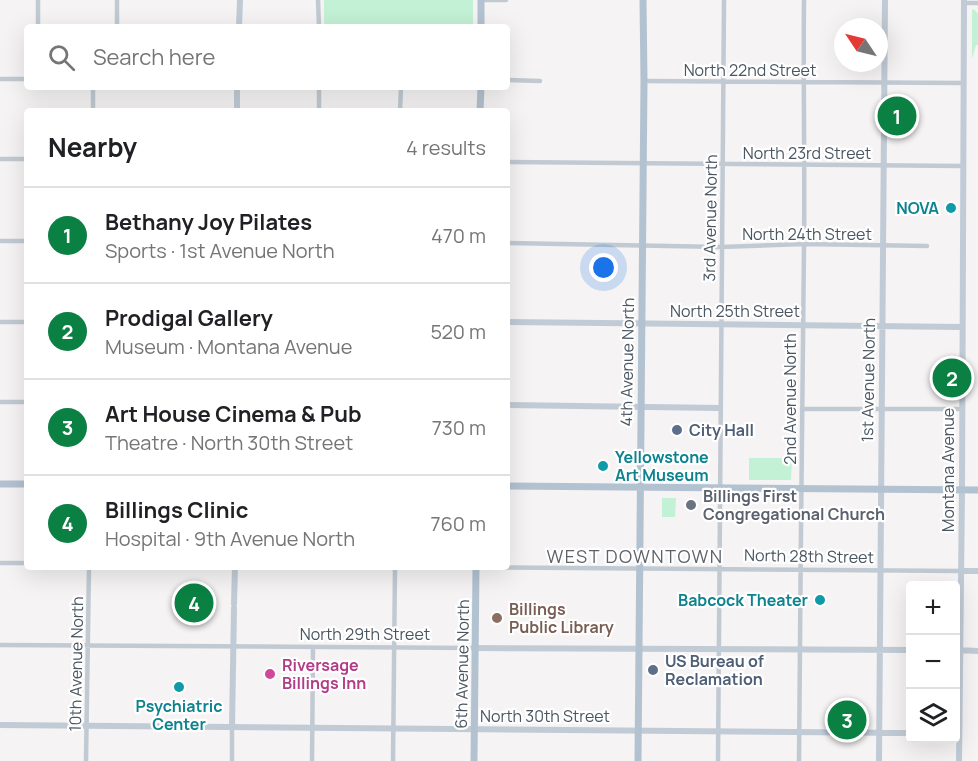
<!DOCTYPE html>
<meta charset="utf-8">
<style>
:root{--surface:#fff;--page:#f2f2f2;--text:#202124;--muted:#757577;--line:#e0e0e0;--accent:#0b8043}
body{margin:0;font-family:Manrope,sans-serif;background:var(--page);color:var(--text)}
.controls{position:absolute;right:18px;bottom:18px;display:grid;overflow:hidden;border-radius:6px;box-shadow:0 6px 24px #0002}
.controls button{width:54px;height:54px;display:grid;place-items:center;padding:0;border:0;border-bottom:2px solid var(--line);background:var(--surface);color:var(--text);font:30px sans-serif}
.compass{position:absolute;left:834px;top:18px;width:54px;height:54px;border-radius:50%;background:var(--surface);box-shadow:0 6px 24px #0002;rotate:305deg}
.you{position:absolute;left:604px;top:268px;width:21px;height:21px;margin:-15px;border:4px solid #fff;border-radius:50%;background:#1a73e8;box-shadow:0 0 0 9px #1a73e833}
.badge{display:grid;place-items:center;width:39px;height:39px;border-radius:50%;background:var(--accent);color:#fff;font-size:20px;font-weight:700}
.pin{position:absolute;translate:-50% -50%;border:3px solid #fff;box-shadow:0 2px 6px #0006}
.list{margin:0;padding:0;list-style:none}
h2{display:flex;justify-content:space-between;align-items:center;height:78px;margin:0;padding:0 24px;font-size:26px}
h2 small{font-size:20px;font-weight:400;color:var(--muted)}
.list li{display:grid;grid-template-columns:39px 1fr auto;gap:18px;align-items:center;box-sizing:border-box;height:96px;padding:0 24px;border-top:2px solid var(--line)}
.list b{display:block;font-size:22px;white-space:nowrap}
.list p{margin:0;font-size:20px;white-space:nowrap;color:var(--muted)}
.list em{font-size:20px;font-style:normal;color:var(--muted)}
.icon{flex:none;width:33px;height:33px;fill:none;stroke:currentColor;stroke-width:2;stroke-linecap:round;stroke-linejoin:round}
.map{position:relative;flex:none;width:978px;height:761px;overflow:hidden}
.search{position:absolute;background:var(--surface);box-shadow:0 6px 24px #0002;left:24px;top:24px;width:486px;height:66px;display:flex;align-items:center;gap:15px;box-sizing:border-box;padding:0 21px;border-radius:6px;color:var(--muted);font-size:22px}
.panel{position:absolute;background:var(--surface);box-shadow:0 6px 24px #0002;left:24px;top:108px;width:486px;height:462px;border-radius:6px}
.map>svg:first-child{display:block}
.green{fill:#c3f1d5}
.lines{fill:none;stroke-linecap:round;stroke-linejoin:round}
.street{stroke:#c1cad2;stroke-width:4.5}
.secondary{stroke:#c1cbd6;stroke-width:6}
.primary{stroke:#b3c2d1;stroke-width:7}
.culture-dot{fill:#0f9aa8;stroke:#fff;stroke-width:2}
.service-dot{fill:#5c6f8a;stroke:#fff;stroke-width:2}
.worship-dot{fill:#6b7280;stroke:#fff;stroke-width:2}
.education-dot{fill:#8d6e63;stroke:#fff;stroke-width:2}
.hotel-dot{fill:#d1479c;stroke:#fff;stroke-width:2}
.labels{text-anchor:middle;stroke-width:4.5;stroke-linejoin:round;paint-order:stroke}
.street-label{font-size:16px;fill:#4a5661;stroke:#fff}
.culture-label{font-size:16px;font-weight:bold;fill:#0d838f;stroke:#fff;text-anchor:end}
.service-label{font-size:16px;font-weight:bold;fill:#4e5e75;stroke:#fff;text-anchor:start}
.worship-label{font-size:16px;font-weight:bold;fill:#5b616d;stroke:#fff;text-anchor:start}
.education-label{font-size:16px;font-weight:bold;fill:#785e54;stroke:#fff;text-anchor:start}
.hotel-label{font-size:16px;font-weight:bold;fill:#b23c85;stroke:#fff;text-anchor:start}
.neighbourhood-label{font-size:18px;letter-spacing:1.5px;fill:#5f6368;stroke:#fff}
</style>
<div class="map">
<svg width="978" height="761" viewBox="0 0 978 761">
<rect width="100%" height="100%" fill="#f5f3f3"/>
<!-- green -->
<path class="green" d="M324,0H473V27H324Z
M974,9L978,14V45H976L972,59V10Z
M749,458H792L791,480H749Z
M662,498H676L675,517H662Z"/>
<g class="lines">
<!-- street -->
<path class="street" d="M38,0V27
M117,0V27
M318,0L319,27
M481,0H506
M964,3H978
M0,79H27
M507,80L540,81
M644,81L964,83
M93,111V87
M319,111V87
M400,111L401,87
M0,159H27
M507,162L963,166
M0,241H27
M507,243L721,247L804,244L927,246
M0,322H27
M0,402H27
M802,409H962
M0,563H27
M439,567L961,571
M0,645L475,648
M86,761L89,567
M232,761V727
M312,761L313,647
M393,761L395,567
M718,761L724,0
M799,761C801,589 801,417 804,245C805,163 803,81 804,0"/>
<!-- secondary -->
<path class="secondary" d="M239,27L240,0
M237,111V87
M507,322L962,327
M507,405L719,408
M961,571H978
M234,604L235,567
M475,648L910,650
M958,650L978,651
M0,725L910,733
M232,727L234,608
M879,761L885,0
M959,761L962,490L964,0"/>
<!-- primary -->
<path class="primary" d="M481,27V0
M480,111L481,87
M0,484H27
M507,486L978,490
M474,761L476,567
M638,761L644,81L643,0"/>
</g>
<!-- markers -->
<g class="culture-dot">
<circle cx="951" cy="208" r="6"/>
<circle cx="603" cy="466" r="6"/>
<circle cx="820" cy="600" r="6"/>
<circle cx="179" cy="687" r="6"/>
</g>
<g class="service-dot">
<circle cx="677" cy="430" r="6"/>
<circle cx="653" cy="670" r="6"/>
</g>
<circle class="worship-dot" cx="691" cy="505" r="6"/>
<circle class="education-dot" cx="497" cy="618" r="6"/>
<circle class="hotel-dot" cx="270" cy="674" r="6"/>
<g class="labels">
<!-- street labels -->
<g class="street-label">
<text x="750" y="76">North 22nd Street</text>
<text x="807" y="159">North 23rd Street</text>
<text transform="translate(710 218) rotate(-89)" y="6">3rd Avenue North</text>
<text x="807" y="240">North 24th Street</text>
<text x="735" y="317">North 25th Street</text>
<text transform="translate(627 362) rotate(-89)" y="6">4th Avenue North</text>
<text transform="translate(868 380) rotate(-89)" y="6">1st Avenue North</text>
<text transform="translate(790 399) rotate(-90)" y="6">2nd Avenue North</text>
<text transform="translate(948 470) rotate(-90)" y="6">Montana Avenue</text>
<text transform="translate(809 556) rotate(1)" y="6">North 28th Street</text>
<text x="365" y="640">North 29th Street</text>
<text transform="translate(76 664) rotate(-89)" y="6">10th Avenue North</text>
<text transform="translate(462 664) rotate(-89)" y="6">6th Avenue North</text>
<text x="545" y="722">North 30th Street</text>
</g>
<!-- culture labels -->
<g class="culture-label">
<text x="939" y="214">NOVA</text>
<text x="615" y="463" text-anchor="start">Yellowstone<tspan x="615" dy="18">Art Museum</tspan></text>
<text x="808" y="606">Babcock Theater</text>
<text x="179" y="712" text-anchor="middle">Psychiatric<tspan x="179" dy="18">Center</tspan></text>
</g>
<!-- service labels -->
<g class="service-label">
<text x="689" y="436">City Hall</text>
<text x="665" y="667">US Bureau of<tspan x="665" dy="18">Reclamation</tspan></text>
</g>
<!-- worship labels -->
<g class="worship-label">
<text x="703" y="502">Billings First<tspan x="703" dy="18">Congregational Church</tspan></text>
</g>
<!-- education labels -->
<g class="education-label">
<text x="509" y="615">Billings<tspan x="509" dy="18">Public Library</tspan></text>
</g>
<!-- hotel labels -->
<g class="hotel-label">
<text x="282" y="671">Riversage<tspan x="282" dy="18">Billings Inn</tspan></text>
</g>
<!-- neighbourhood labels -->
<g class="neighbourhood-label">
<text x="635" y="563">WEST DOWNTOWN</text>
</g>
</g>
</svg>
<div class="controls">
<button>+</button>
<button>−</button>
<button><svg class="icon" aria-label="layers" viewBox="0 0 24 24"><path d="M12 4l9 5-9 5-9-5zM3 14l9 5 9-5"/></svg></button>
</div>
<svg class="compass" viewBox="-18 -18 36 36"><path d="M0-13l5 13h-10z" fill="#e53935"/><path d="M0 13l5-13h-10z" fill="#757577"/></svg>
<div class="you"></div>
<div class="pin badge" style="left:897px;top:116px">1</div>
<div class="pin badge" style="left:952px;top:378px">2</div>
<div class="pin badge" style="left:847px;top:720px">3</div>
<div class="pin badge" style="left:194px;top:603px">4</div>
<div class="search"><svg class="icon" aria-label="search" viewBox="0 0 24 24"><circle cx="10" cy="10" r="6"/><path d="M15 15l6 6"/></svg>Search here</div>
<section class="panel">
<h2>Nearby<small>4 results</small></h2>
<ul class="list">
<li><span class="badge">1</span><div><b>Bethany Joy Pilates</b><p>Sports · 1st Avenue North</p></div><em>470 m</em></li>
<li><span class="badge">2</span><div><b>Prodigal Gallery</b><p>Museum · Montana Avenue</p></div><em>520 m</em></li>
<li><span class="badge">3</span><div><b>Art House Cinema &amp; Pub</b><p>Theatre · North 30th Street</p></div><em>730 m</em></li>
<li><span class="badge">4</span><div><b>Billings Clinic</b><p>Hospital · 9th Avenue North</p></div><em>760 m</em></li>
</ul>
</section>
</div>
